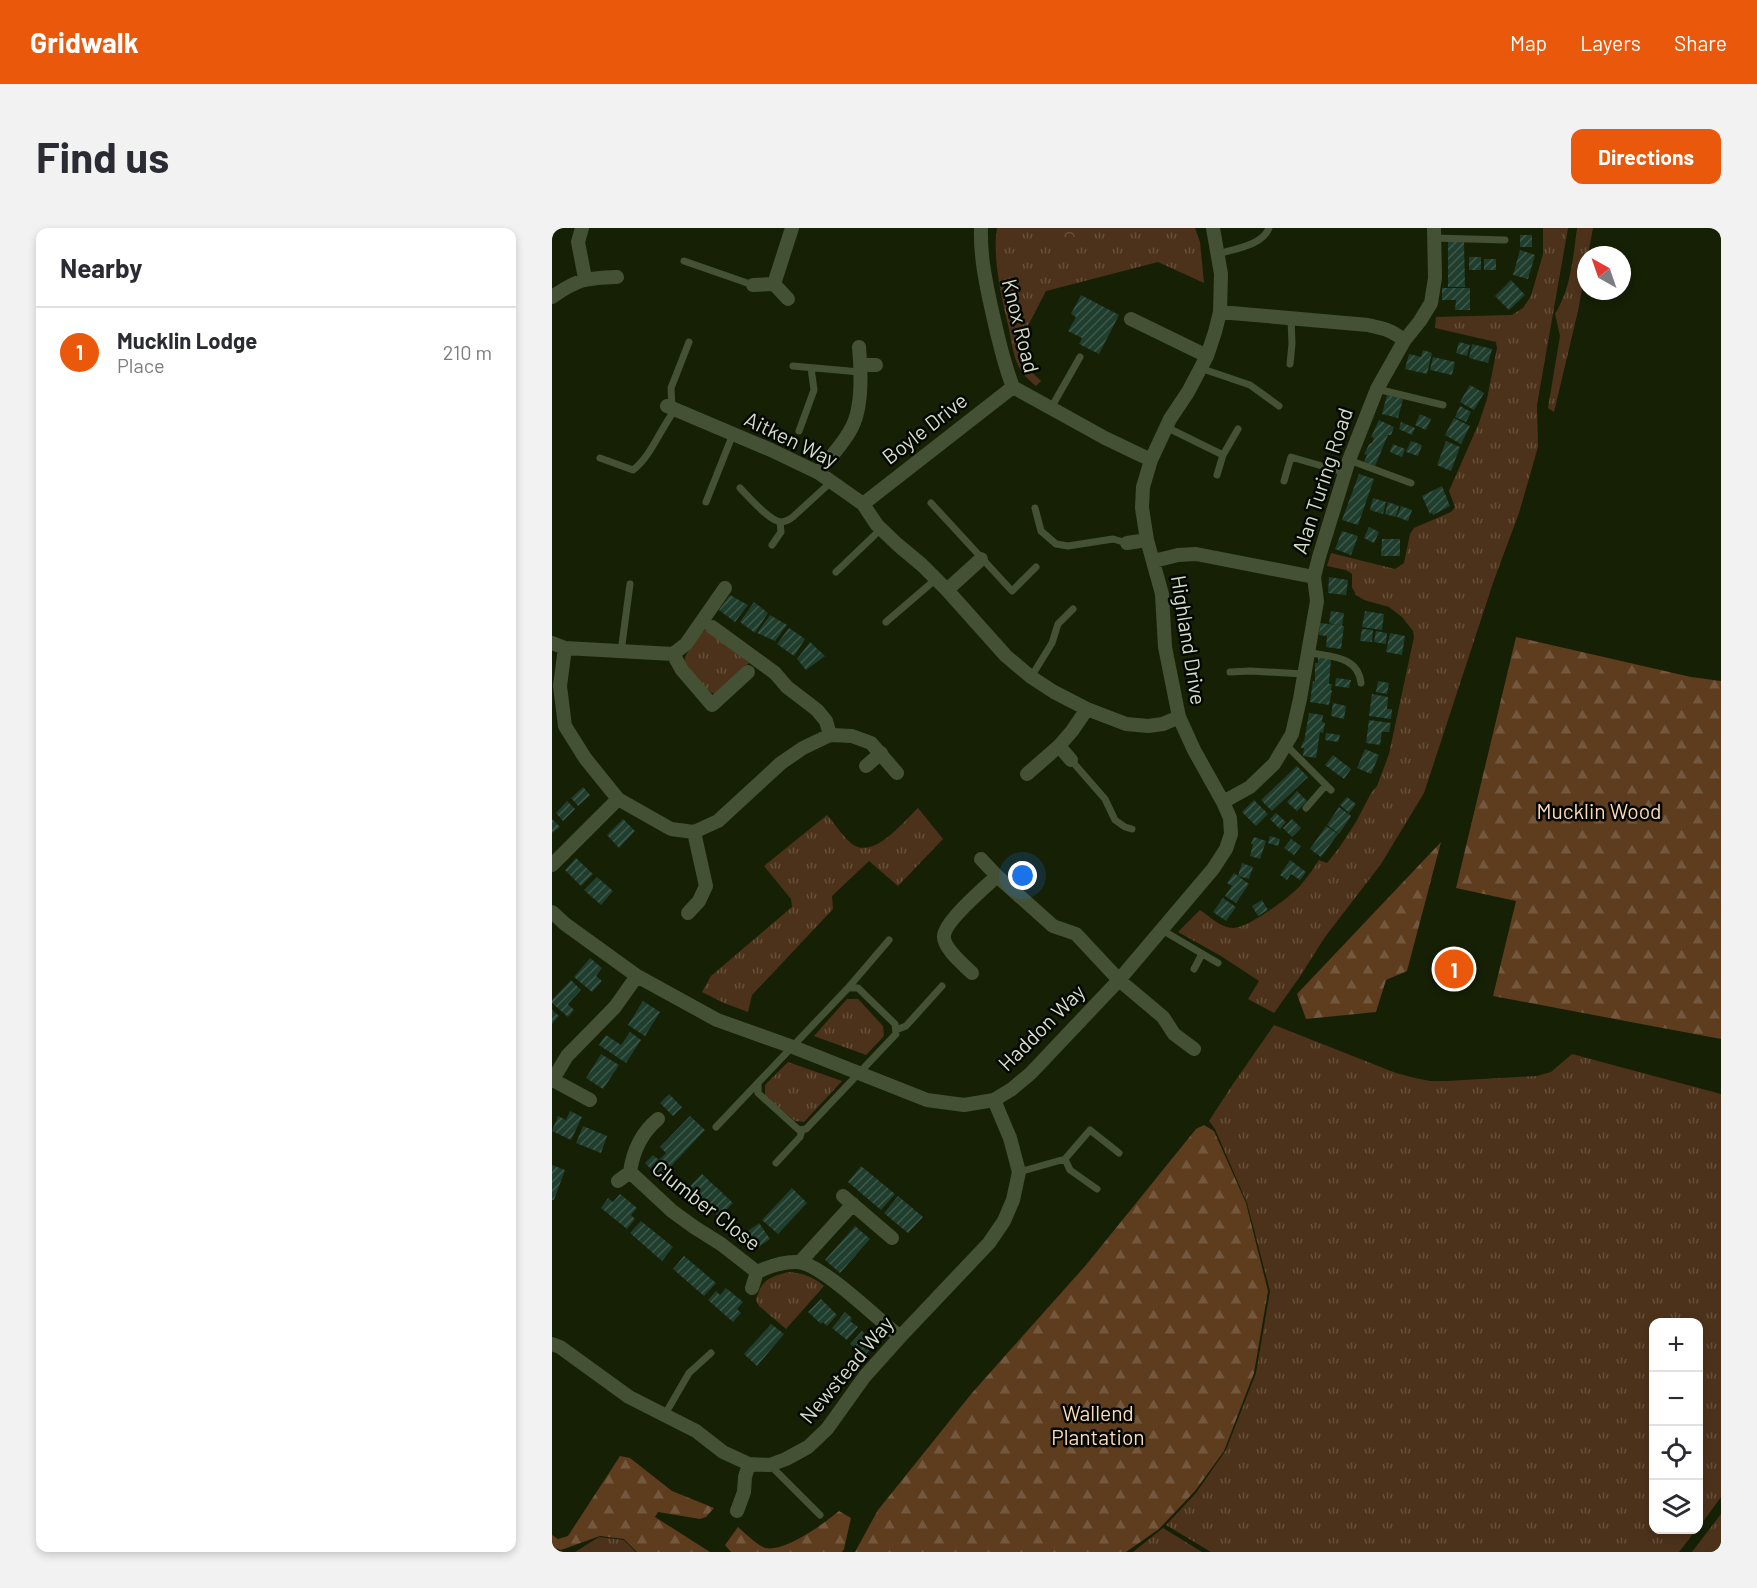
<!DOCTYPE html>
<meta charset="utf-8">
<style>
:root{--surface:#fff;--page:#f2f2f3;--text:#2b2b33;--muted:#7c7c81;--line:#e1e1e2;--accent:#ea580c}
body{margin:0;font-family:Barlow,sans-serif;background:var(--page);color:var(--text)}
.controls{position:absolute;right:18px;bottom:18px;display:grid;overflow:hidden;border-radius:12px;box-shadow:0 3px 9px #0003}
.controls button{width:54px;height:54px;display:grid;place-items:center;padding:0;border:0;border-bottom:2px solid var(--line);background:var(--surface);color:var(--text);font:30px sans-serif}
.compass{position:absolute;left:1025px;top:18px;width:54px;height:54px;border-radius:50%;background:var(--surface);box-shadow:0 3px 9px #0003;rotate:320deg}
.you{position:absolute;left:471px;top:648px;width:21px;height:21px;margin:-15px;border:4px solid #fff;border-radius:50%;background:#1a73e8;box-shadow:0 0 0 9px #1a73e833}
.badge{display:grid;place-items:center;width:39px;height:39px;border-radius:50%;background:var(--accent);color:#fff;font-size:20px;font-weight:700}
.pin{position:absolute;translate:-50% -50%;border:3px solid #fff;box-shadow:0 2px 6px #0006}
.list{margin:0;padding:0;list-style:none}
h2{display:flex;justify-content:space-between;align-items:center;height:78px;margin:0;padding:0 24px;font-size:26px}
h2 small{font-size:20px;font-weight:400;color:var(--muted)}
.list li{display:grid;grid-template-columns:39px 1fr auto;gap:18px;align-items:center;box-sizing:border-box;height:90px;padding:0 24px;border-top:2px solid var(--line)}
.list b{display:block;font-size:22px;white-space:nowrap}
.list p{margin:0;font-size:20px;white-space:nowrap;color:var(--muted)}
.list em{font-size:20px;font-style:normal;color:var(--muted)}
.icon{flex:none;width:33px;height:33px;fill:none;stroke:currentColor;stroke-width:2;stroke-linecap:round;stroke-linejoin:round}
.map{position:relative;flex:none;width:1169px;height:1324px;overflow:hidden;border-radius:12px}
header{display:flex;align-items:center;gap:36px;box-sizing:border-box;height:84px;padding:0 30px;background:var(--accent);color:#fff}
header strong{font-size:28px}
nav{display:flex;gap:33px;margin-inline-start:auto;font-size:21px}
.intro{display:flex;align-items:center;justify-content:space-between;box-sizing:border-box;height:144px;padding:0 36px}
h1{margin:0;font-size:42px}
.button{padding:15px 27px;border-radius:12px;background:var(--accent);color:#fff;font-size:21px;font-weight:700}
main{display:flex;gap:36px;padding:0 36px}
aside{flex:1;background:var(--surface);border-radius:12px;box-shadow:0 3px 9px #0003}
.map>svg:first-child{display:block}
.grass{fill:url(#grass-tufts)}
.forest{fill:url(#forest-firs)}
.park{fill:url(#park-crowns)}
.building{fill:url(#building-hatch)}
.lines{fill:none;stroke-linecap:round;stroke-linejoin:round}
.service{stroke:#455134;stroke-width:7}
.minor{stroke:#455134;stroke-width:14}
.labels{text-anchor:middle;stroke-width:5;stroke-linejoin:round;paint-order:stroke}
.street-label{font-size:21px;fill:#d5ddcc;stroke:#050801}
.park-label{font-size:21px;fill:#fdd9bb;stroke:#050801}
</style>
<header>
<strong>Gridwalk</strong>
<nav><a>Map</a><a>Layers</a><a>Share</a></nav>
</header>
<div class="intro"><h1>Find us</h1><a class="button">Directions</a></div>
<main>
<aside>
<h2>Nearby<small></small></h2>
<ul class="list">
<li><span class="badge">1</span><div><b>Mucklin Lodge</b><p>Place</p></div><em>210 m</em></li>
</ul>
</aside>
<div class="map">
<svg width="1169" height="1324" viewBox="0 0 1169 1324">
<defs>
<pattern id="grass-tufts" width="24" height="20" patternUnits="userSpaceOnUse" patternTransform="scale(1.5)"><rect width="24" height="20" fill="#4d321b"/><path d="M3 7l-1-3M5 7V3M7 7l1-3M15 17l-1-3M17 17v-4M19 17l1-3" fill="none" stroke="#664f3b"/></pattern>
<pattern id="forest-firs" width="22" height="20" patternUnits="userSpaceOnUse" patternTransform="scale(1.5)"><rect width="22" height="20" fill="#5e3c1e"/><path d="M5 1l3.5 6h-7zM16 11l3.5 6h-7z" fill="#74583e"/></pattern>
<pattern id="park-crowns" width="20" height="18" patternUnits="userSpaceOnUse" patternTransform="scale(1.5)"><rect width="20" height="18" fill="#4d321b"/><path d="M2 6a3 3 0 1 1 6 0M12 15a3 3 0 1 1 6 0" fill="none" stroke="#664f3b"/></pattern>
<pattern id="building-hatch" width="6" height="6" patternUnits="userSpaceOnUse" patternTransform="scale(1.5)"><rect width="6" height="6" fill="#1f3e2e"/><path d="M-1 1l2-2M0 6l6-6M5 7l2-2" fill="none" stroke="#3f594b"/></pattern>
</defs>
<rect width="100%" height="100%" fill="#162005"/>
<!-- grass -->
<path class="grass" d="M445,0H643L648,14L652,55L606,34L494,63L467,115L471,136L489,153L484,158C477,152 470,146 466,137C461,126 459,113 457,101C450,72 440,29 445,0Z
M991,0H1016L985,177L986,219L967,285L942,352L872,565L829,636L773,709L747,750L722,785L696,771L707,753L669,728L626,704L648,682C657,688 669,700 681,700C696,700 737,670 748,658C755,650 761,641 767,632L775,635L787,620L804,594L819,565L825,558L837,526L862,409L861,403L850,389L837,379L812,372L804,367L800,359V346L794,342L775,338L779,325L843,341L852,335L858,306L862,300L899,284L903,279L897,263L927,195L935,171L945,120L944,114L883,100L884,89L960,87L971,80L979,68L991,26Z
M1025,0H1041L1036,27H1034V38L1026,83L1002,184L996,180L1008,108L1003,86C1019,60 1021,30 1025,0Z
M153,401L197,435L165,466L160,465C153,458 131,441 133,430C135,423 148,408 153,401Z
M366,580L391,611L346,658L317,633L280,668L281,681L200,767L196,784L172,775L150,764L159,748L240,679L239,671L212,638L275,587C283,596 291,609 300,616C322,632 351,594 366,580Z
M295,771H306L331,798L332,808L314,827L262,808Z
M722,797L844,845L863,850L878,853H895L985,848L999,844L1020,826L1169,866V1269L1147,1299L1146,1094H1102V1302H1144L1127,1324H659L614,1297L644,1265L674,1222L704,1145L718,1063L695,975L663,901L657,893L681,856Z
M236,834L290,853L252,894L243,893L213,868V857Z
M236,1044C251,1045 260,1048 272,1058L234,1101L207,1078L204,1072C210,1051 216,1050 236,1044Z
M1169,1286V1324H1140Z
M611,1300L650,1324H581Z
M47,1309L72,1312L84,1324H23Z"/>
<!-- forest -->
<path class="forest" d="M964,409L1139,449L1169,453V811L941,768L964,673L904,660Z
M889,614L855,743L834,752L824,784L754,791L745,766Z
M652,897L662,903L694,975L716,1063L702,1145L672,1223L643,1263L607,1301L574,1324H303L326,1282L420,1165L534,1037L644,901Z
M68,1228L78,1230L120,1263L162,1280L154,1289L148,1291L106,1284L103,1289L158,1324H85L72,1311L48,1308L9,1322L0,1319V1307L6,1311L16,1308Z
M287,1283L299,1290L292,1321L290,1324H179L173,1317L186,1299C194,1306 204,1316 213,1320C234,1324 271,1296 287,1283Z"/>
<!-- park -->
<path class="park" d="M497,0H542C530,16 508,19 497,0Z"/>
<!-- building -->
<path class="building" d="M968,7H980V19H968Z
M896,12H912L913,59H896Z
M968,22L983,27L976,51L961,47Z
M917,29H929V42H917Z
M932,31H944V42H932Z
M959,52L973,67L957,82L943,68Z
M890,60H918V82H903L904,72H890Z
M529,67L567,87L547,126L527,116L530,110L516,103L524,89L519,86Z
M907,114L918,117L915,128L904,125Z
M920,116L940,121L936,135L917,130Z
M871,122L880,125L875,146L853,141L857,126L869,129Z
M881,129L903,134L900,147L878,142Z
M918,157L932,165L922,182L908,174Z
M835,167L851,171L846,190L830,186Z
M908,178L919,184L914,194L903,189Z
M868,186L879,191L874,202L863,197Z
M902,190L918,198L909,216L893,207Z
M827,192L842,199L839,207H836L823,238L812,234L815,227L812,226L818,215H820L822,210L819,209Z
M849,194L863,200L860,207L847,201Z
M859,213L870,217L866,228L854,224Z
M894,213L908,219L899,243L885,237Z
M841,216L853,221L850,229L838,224Z
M807,246L822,251L806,297L790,292Z
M890,258L898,278L881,287L880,285L878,286L870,268Z
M821,270L834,274L831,286L818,282Z
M836,274L847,278L844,289L833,286Z
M849,278L860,282L856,293L845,289Z
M817,299L827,304L822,315L812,310Z
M790,303L806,308L799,327L783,321Z
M830,311H848V328H829Z
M777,349L796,352L794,367L776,365Z
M178,367L196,377L183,394L167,382Z
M202,374L216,385L203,405L188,394Z
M779,383L792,385L790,398H792L789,421L774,419L775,408L767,407L768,395L785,397L777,395Z
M813,383L832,386L830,402L810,399Z
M218,387L235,397L223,413L205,405Z
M237,400L253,411L242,428L225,416Z
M810,401L821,402L820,414L808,413Z
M824,403L835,405L834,416L822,414Z
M838,405L853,408L850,427L834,424Z
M258,414L273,428L254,442L245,431Z
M766,429L779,431L777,456H780L779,462L780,463L777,477L758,474L761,453L763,454V435H766Z
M784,450L799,452L797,460L783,458Z
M826,453L837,455L835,466L824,464Z
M820,466L836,469L835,481H840L839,491L817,488Z
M781,475L794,478L792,491L779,488Z
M757,485L771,487L770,494L773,495L771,505L768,504L764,530L751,528L752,520H749L751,513L752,514Z
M817,492L839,495L837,504H830L828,517L814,515Z
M774,505L788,507L786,514L773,512Z
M813,521L827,527L819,546L805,540Z
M781,527L799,541L792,551L773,537Z
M745,538L756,549L720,583L709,572Z
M31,559L38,567L26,578L19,570Z
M745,563L755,573L745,583L735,574Z
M795,569L804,576L797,585L788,577Z
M702,572L716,586L704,598L690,584Z
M15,573L23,581L11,593L4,585Z
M787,579L799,588L787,606L775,597Z
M724,585L734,594L728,601L718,591Z
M0,591L8,599L0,605Z
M71,591L83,603L67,620L55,607Z
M740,591L749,600L740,609L731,600Z
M774,598L786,606L769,629L758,621Z
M718,608L728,611L726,618L716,615Z
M702,609L714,613L708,631L698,628L701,616H699Z
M739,611L749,618L742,627L732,620Z
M24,630L41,646L29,658L13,642Z
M738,632L754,644L748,652L739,646L735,652L728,647Z
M690,635L701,639L697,651L686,648Z
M682,645L697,656L684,675L673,668L680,658L675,655Z
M45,649L61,663L49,677L32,662Z
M671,670L684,679L674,693L661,684Z
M710,672L716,682L706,688L700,678Z
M899,718L914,723L907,763L889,760Z
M38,730L50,740L44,748L50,753L40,764L22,749Z
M19,752L29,762L16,776L22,782L16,789L0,775V772Z
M91,773L108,784L93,808L76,797Z
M0,782L7,788L0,796Z
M78,804L89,812L74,835L47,817L54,807L69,817Z
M49,826L67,837L51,861L34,850Z
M117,866L130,879L121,888L108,875Z
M18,883L30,889L19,912L0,903L6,888L14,892Z
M138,888L153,902L108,950L93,935L101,927L107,932L114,925L108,919Z
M31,898L55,908L49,925L24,915Z
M0,937L13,942L2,972H0Z
M309,938L343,966L329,982L296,954Z
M150,946L181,975L167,989L160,982L158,983L135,961Z
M240,960L255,975L226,1006L210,992Z
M68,966L85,980L79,987L83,991L75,1001L49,980L56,970L61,974Z
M346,968L371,989L356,1005L332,985Z
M89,993L121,1019L110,1033L78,1005Z
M207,995L218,1011L200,1024L189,1008Z
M303,998L318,1011L288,1045L273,1032Z
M132,1028L164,1055L152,1068L121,1041Z
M174,1060L191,1074L185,1081L189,1085L181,1094L156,1072L164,1063L168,1067Z
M269,1071L285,1087L275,1098L271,1094L269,1096L256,1084Z
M293,1084L300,1090L298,1093L306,1099L295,1112L280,1100Z
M219,1096L232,1106L205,1138L192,1126Z
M310,1103L317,1109L320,1107L327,1112L312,1128L298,1116Z"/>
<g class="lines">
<!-- service -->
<path class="service" d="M882,10L953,12
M665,26C681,21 710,18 717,0
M132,33L201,57
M738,136L740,116L739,91
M241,138L308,144
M648,140L698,157L727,178
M825,161L891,177
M120,180L119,160L137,114
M499,180L528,129
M614,199L671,227
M247,203L262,162L259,140
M48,230L81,242C100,227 108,201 123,182
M797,232L859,255
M665,247L671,227L686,201
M732,253L739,229L794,245
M188,260C196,268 219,295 230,294C235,293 240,290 243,287L279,254
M154,274L181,206
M379,275L460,363L484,339
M483,280L489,303L504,316L516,318L561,311L575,315
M220,317L229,304L228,294
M284,344L329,301
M334,394L384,351
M69,424L78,356
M755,424C777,429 806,427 809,455
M678,444L698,443L752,446
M479,449L500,415L506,396L521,381
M734,517L779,562
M519,532L553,571L563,592L573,599L580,601
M754,580L774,557
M610,702L666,735
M642,741L650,726
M296,760L337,712
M344,802L354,798L390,758
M164,899L296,760H306L343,796L344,806L254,901L247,902L206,865V856
M513,931L518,942L545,961
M224,935L248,909L250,902
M467,944L513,931L538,902L567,925
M112,1188L137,1145L159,1125
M218,1237L268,1287"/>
<!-- minor -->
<path class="minor" d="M30,0L26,14L33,50
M429,0C428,28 434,56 440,83C446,109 451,134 461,159L553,210L599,232
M222,56L240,0
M201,57L222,56L236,71
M0,69C26,51 33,50 65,49
M668,84L816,97C830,100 841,102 852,113
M579,91L655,128
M309,137H324
M115,178L219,222L267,245L311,276L325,297L346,317L370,337L395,362L454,428L479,449L502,464L535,481L574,496L596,498L611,496L627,489
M267,245C277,229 292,216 300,199C311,178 309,141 307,119
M311,276L461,159
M575,315L595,312
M602,333L626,327L644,326L762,349
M395,362L429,331
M160,399L223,445L235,459L265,482L274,493L278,507
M0,415L13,420L121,426L134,416L173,360
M13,420L8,458L13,498L33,530L66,571L119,601L142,604L166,593L229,535L251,520L278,507L300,508L319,515L345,545
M121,426L130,442L160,477L196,444
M507,518L519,532
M314,538L329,525
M475,546L507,518L520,503L535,481
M671,574L698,559L722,536L740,506L748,471L765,373L762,349L767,329L797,232L825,161L852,113L868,93L879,75L883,50L882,0
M429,631L445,648L501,698L524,706L567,752L611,789L622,806L642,821
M0,637L66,571
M0,684L13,696L85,748L165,792L241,819L375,872L412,877L442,872L460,861L479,845L567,752L661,641L674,621L679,606L678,590L671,574L642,522L627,489L613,419L610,366L595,312L590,280L591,259L599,232L618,191L636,164L655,128L663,104L668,84L669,46L661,0
M136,685L147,673L154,658L142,604
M420,745C412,737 391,720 392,708C392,694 434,658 445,648
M1,852L38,872
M0,853L15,828L63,779L85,748
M78,944L120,983L142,999L169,1016L205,1044C218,1038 232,1033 246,1034C270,1036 327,1092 348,1109
M66,953L78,944C81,923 89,905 106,891
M291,968L340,1010
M248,1034L301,976
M200,1060L205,1044
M0,1116L8,1119L77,1169L144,1203L171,1224L197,1236L218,1237L234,1231L256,1219L275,1201L313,1148L348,1109L437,1015L452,993L461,972L467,944L458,910L442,872
M185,1283L192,1264L193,1249L197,1236"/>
</g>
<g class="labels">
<!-- street labels -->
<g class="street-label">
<text transform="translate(468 98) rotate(76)" y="7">Knox Road</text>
<text transform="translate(373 201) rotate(-38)" y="7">Boyle Drive</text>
<text transform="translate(239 212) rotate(26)" y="7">Aitken Way</text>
<text transform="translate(771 253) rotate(-72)" y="7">Alan Turing Road</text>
<text transform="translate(636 412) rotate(81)" y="7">Highland Drive</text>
<text transform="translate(490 800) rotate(-45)" y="7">Haddon Way</text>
<text transform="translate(154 978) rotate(38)" y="7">Clumber Close</text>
<text transform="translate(295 1142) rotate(-50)" y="7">Newstead Way</text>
</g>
<!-- park labels -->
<g class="park-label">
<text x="1047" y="591">Mucklin Wood</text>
<text x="546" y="1193">Wallend<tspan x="546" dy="24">Plantation</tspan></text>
</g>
</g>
</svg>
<div class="controls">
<button>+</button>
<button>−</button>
<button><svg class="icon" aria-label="locate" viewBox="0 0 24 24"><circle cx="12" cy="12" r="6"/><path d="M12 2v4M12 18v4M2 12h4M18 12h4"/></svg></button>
<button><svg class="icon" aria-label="layers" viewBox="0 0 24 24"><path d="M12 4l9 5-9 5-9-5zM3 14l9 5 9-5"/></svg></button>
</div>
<svg class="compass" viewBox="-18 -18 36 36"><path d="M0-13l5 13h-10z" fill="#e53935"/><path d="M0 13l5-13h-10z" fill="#7c7c81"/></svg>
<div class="you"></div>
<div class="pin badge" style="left:902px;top:741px">1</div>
</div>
</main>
